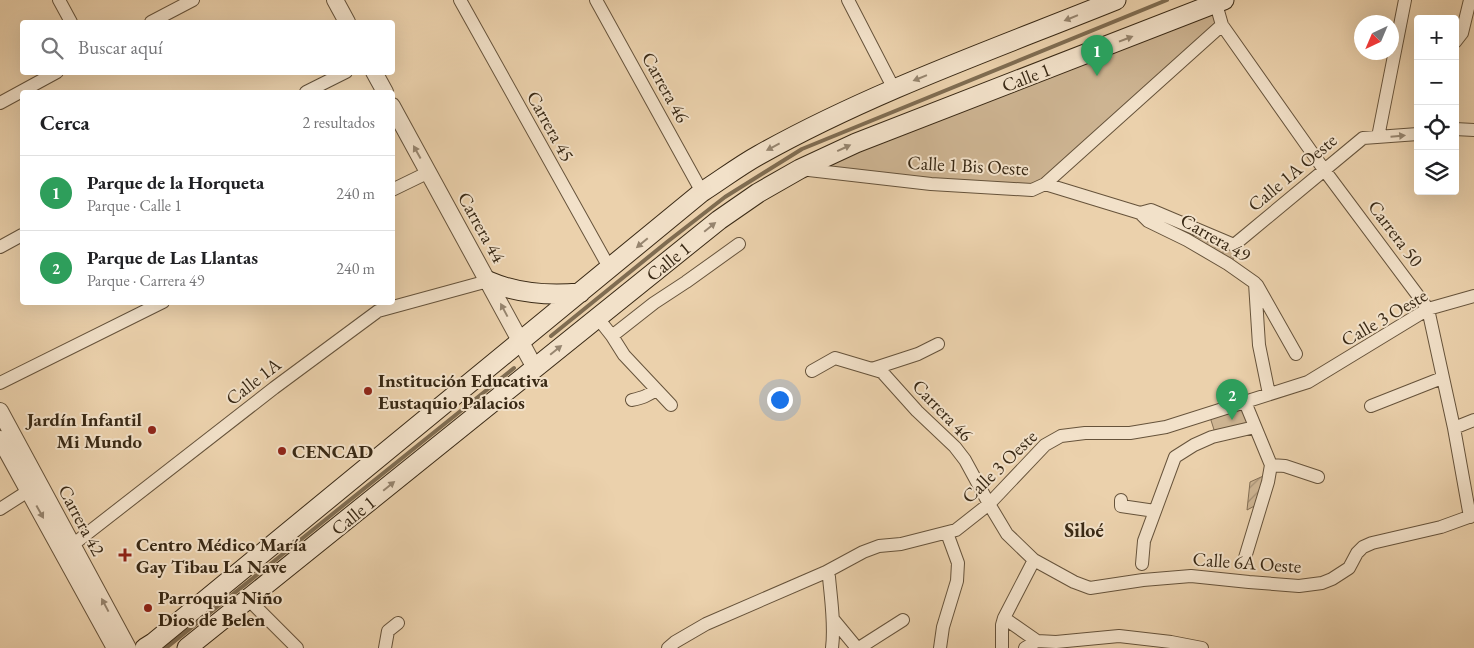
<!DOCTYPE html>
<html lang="es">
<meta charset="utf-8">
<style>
:root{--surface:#fff;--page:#f2f2f2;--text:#202124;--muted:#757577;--line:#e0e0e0;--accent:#8f2418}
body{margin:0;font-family:"EB Garamond",serif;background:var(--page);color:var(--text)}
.controls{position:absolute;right:15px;top:15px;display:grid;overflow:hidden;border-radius:5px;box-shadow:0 5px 20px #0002}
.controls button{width:45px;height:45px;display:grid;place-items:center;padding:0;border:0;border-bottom:1px solid var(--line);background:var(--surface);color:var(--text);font:25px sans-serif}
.compass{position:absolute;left:1354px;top:15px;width:45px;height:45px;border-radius:50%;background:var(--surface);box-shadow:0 5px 20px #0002;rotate:224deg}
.you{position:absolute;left:779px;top:399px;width:18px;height:18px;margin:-12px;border:4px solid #fff;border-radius:50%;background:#1a73e8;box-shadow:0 0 0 8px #1a73e833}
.badge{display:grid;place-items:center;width:32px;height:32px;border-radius:50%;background:var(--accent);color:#fff;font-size:16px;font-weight:700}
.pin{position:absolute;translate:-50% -41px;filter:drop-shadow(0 1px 2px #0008)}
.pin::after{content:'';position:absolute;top:26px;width:18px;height:15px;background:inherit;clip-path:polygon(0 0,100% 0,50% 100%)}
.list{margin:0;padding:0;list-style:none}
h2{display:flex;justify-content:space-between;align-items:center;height:65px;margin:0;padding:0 20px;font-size:21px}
h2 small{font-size:16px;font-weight:400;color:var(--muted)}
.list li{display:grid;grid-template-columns:32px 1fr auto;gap:15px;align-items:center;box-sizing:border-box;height:75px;padding:0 20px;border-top:1px solid var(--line)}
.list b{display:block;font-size:19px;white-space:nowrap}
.list p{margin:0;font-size:16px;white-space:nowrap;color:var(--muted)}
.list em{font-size:16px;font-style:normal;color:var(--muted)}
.icon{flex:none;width:28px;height:28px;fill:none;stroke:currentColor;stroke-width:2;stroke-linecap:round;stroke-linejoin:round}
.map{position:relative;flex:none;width:1474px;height:648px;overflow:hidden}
.search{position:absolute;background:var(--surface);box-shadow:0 5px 20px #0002;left:20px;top:20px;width:375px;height:55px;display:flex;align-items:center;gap:12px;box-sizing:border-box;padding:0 18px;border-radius:5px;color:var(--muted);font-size:19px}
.panel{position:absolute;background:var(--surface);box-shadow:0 5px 20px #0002;left:20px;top:90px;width:375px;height:215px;border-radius:5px}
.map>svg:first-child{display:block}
.park{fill:#cdb492;stroke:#836e54}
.garden{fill:url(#garden-furrows);stroke:#836e54}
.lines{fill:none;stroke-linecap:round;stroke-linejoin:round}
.stream{stroke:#7f6c51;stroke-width:4}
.minor-casing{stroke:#66533b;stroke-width:14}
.tertiary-casing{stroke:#66533b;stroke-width:18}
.secondary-casing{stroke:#392915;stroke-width:21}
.minor{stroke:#f2e1c9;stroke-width:12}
.tertiary{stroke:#f2e1c9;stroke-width:16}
.secondary{stroke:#f2e1c9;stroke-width:19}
.oneway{fill:#96856f}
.poi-dot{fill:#8f2418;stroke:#f2e1c9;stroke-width:2}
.labels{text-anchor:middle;stroke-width:4;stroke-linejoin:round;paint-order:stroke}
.street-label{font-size:19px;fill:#392915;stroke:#f2e1c9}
.poi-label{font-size:19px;font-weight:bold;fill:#392915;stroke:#f2e1c9;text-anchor:start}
.neighbourhood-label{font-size:20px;font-weight:bold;fill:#392915;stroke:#f2e1c9}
</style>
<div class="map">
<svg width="1474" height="648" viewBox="0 0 1474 648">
<defs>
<pattern id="garden-furrows" width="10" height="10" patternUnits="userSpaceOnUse" patternTransform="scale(1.25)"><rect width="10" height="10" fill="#cdb492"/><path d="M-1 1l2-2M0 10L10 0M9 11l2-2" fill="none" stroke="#a79276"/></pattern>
</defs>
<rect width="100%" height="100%" fill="#ebd1ac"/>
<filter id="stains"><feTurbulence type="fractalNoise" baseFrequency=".004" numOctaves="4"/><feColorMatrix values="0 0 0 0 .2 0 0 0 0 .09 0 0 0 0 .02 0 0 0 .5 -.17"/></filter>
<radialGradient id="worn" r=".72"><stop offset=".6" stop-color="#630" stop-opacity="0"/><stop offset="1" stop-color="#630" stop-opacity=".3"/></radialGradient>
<!-- park -->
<path class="park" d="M1216,4L1222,25L1032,190L800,169Z
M1245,402L1255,427L1216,436L1209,414Z"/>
<!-- garden -->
<path class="garden" d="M1151,210L1234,245L1233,261L1187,240Z
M1270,473L1262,502L1247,510L1250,482Z"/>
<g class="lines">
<!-- stream -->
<path class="stream" d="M551,336L667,242L725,197L802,149L1167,0
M166,648L514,368"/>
<defs>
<path id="minor" d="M59,0L71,22
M460,0L610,269
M596,0L702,192
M848,0L894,89
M1216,4L1222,25L1325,171L1428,309L1454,428L1470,517
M151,22L193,0
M1455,42L1462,33L1470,0
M306,92L346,72
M0,103L57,72
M1455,129L1474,130
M1378,137L1405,0
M800,169L931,184L1032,190L1045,184L1222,25
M1045,184L1140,213L1151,210L1234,245L1363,138L1418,134
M392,190L429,172
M1140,213L1148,221L1187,240L1228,264L1255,283L1259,345L1269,394
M0,247L22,235
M1257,285L1296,354
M597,317L612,336L624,355L671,405
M612,336L654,303L686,282L739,244
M872,369L918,354L938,344
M812,371L835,358L882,372L917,411L955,447L965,460L989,504L1007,534L1034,560L1074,582L1090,588L1143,580L1191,576L1249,582L1299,586L1322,583L1332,579L1349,568L1357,553L1363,547L1372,543L1441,527L1474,515
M0,383L163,302
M632,400C641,398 649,396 656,389
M1371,406L1442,378
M1454,428L1474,420
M1271,465L1285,466L1318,477
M1121,500V506L1155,511
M0,509L36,486
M66,550L274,388L378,311L488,281
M1244,561L1268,482L1271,465L1245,402
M1142,564L1144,541L1175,457L1194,445L1212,437L1255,427
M826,572L829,577C831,600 835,625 832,648
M248,599L297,648
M1004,618L1037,641
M833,619L857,648
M385,648L388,631L398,623
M668,648L675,642L706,624L826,572L863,552L879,546L901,544L956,530L989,504L1045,445L1061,436L1085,433H1130L1166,427L1308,382L1428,309L1474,296
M859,648L903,620
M940,648L943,627L957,581L958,563L947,533
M1002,648V625L1004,618L1034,560
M1025,648L1037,641L1056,642L1119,636L1171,642L1202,648"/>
<path id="tertiary" d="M335,0L347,22
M374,72L385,92
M392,106L535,368
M0,411L128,648
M0,439L115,648"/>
<path id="secondary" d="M488,281C518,294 548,296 580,293
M145,648L153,643L702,192C721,180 739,166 759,155C871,92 997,48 1116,0
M187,648L719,220L758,193L800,169L856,143L1224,0"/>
</defs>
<!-- minor casing -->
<use href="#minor" class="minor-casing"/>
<!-- tertiary casing -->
<use href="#tertiary" class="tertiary-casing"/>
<!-- secondary casing -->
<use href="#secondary" class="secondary-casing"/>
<!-- minor -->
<use href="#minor" class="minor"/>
<!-- tertiary -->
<use href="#tertiary" class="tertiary"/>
<!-- secondary -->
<use href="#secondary" class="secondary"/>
</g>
<!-- one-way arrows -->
<defs><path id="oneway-solid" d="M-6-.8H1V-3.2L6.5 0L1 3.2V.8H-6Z" transform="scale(1.25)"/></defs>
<g class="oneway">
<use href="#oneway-solid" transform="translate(1071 18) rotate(158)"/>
<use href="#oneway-solid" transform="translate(1126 39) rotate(-21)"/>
<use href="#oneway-solid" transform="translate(920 78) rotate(158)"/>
<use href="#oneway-solid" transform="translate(1398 136) rotate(-5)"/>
<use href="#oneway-solid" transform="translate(773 147) rotate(152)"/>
<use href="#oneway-solid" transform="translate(844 148) rotate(-25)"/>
<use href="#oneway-solid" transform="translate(417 152) rotate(-119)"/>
<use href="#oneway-solid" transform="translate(710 227) rotate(-39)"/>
<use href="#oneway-solid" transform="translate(642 243) rotate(140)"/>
<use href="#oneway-solid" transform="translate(504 310) rotate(-118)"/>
<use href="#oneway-solid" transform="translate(556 350) rotate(-39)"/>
<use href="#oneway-solid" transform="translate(389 486) rotate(-39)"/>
<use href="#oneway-solid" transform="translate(40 512) rotate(61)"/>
<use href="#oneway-solid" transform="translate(105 605) rotate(-118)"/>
</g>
<!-- markers -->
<g class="poi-dot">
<circle cx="368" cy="391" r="5"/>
<circle cx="152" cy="430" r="5"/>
<circle cx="282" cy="451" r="5"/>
<path d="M122.5 547.5h5v5h5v5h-5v5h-5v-5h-5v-5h5z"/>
<circle cx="148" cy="608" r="5"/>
</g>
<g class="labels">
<!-- street labels -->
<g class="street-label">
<text transform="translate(1026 77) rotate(-21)" y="7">Calle 1</text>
<text transform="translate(666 87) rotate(61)" y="7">Carrera 46</text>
<text transform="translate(551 126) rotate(61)" y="7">Carrera 45</text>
<text transform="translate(968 165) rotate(3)" y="7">Calle 1 Bis Oeste</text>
<text transform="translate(1292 172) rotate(-40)" y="7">Calle 1A Oeste</text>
<text transform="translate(482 227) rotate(61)" y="7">Carrera 44</text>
<text transform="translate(1396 233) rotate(53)" y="7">Carrera 50</text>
<text transform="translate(1216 237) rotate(30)" y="7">Carrera 49</text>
<text transform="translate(668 261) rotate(-39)" y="7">Calle 1</text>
<text transform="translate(1384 317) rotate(-30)" y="7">Calle 3 Oeste</text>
<text transform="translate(253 381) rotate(-38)" y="7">Calle 1A</text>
<text transform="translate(943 410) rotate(46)" y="7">Carrera 46</text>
<text transform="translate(999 466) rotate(-44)" y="7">Calle 3 Oeste</text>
<text transform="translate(353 515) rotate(-39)" y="7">Calle 1</text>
<text transform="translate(82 520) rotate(62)" y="7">Carrera 42</text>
<text transform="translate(1247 562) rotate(4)" y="7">Calle 6A Oeste</text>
</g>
<!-- poi labels -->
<g class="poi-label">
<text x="378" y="387">Institución Educativa<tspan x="378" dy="22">Eustaquio Palacios</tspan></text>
<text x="142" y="426" text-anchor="end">Jardín Infantil<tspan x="142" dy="22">Mi Mundo</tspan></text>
<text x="292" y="458">CENCAD</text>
<text x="136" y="551">Centro Médico María<tspan x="136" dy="22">Gay Tibau La Nave</tspan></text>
<text x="158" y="604">Parroquia Niño<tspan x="158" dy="22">Dios de Belen</tspan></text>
</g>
<!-- neighbourhood labels -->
<g class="neighbourhood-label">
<text x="1084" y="537">Siloé</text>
</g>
</g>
<rect width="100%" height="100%" filter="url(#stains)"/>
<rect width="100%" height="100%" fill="url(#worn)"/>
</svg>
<div class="controls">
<button>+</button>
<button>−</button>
<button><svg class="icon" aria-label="locate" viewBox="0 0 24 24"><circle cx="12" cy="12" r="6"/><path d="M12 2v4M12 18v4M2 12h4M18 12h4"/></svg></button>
<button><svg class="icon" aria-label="layers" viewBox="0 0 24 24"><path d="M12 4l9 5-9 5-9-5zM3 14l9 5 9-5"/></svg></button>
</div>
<svg class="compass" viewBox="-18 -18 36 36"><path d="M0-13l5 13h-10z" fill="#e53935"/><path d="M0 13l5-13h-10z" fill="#757577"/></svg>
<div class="you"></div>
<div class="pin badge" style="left:1097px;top:76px;background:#2e9e5b">1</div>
<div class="pin badge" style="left:1232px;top:420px;background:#2e9e5b">2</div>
<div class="search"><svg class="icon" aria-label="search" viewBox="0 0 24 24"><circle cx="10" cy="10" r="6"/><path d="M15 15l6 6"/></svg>Buscar aquí</div>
<section class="panel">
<h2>Cerca<small>2 resultados</small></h2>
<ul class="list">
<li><span class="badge" style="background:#2e9e5b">1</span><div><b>Parque de la Horqueta</b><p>Parque · Calle 1</p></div><em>240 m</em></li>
<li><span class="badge" style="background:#2e9e5b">2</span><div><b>Parque de Las Llantas</b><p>Parque · Carrera 49</p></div><em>240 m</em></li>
</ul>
</section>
</div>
